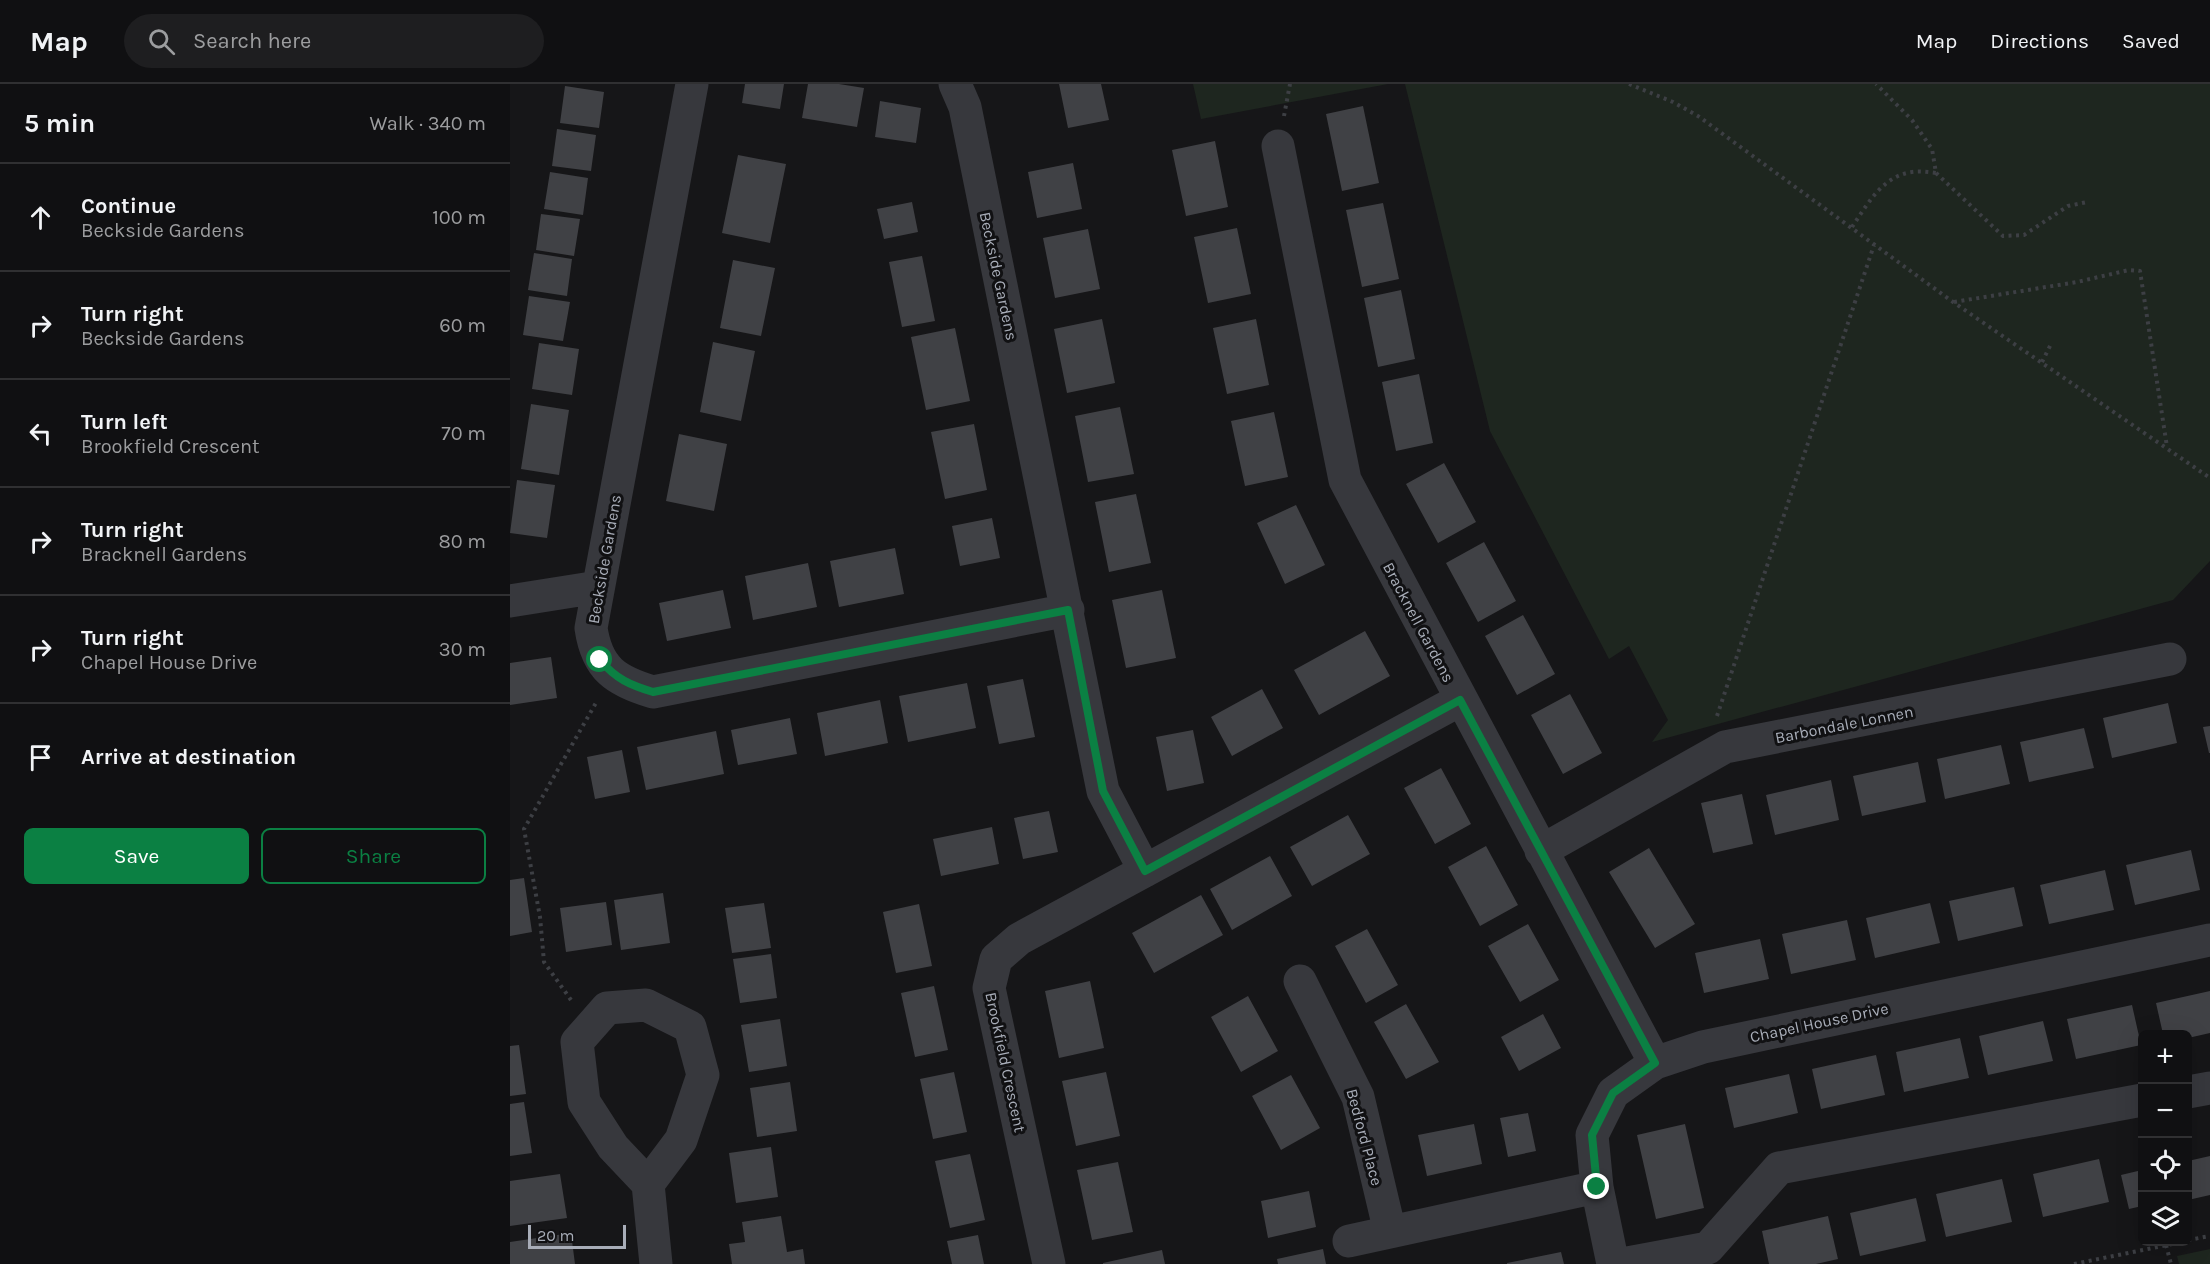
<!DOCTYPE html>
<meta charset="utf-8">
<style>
:root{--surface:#101012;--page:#1e1e20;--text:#f1f3f6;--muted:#9c9d9f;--line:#303032;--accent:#0b8043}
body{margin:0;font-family:Karla,sans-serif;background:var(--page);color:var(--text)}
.controls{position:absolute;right:18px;bottom:18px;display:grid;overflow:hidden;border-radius:9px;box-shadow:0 6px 24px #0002}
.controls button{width:54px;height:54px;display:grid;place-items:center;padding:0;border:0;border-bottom:2px solid var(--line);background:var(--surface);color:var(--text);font:30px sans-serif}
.scale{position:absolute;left:18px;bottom:15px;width:98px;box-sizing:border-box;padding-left:6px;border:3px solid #a8adb8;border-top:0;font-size:16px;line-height:21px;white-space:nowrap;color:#a8adb8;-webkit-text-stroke:4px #111113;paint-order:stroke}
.stop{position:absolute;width:18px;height:18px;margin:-14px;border:4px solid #0b8043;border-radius:50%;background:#fff}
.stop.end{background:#0b8043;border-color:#fff;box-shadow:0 2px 6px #0008}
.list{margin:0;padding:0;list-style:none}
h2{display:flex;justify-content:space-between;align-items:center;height:78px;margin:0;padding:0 24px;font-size:26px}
h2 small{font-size:20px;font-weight:400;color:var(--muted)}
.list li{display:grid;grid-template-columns:39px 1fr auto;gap:18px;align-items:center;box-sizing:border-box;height:108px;padding:0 24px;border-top:2px solid var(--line)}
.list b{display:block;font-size:22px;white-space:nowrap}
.list p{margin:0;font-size:20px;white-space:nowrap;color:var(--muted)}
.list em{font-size:20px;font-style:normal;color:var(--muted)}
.actions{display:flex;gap:12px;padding:18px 24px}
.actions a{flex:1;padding:14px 0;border:2px solid var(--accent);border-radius:9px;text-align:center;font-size:21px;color:var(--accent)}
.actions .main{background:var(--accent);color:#fff}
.icon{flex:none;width:33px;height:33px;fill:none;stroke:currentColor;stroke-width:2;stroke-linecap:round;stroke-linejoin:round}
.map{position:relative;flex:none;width:1700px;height:1180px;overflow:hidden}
header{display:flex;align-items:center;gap:36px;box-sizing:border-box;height:84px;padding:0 30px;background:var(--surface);border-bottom:2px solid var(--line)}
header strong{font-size:28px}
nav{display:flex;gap:33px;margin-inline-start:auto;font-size:21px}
.search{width:420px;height:54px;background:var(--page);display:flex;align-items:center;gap:15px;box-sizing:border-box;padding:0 21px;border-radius:33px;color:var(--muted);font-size:22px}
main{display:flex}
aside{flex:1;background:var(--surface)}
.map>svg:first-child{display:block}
.green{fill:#1e261f}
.building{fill:#404145}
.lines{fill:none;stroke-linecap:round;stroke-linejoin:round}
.path{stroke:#3d3f44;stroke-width:4;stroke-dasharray:3 4.5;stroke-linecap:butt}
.minor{stroke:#37383d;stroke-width:33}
.route{stroke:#0b8043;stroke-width:8}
.labels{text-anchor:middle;stroke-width:6;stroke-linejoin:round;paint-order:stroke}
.street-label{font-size:16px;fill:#a8adb8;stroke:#111113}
</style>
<header>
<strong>Map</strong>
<div class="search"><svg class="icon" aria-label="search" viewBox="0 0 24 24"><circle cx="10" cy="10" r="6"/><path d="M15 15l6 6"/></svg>Search here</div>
<nav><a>Map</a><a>Directions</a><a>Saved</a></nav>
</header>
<main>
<aside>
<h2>5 min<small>Walk · 340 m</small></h2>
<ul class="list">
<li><svg class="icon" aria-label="ahead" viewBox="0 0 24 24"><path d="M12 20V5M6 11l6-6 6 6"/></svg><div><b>Continue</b><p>Beckside Gardens</p></div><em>100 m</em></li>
<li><svg class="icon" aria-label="right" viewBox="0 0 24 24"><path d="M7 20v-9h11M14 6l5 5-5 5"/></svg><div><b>Turn right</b><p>Beckside Gardens</p></div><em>60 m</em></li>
<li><svg class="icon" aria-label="left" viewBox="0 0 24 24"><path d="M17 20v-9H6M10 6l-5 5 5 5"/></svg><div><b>Turn left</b><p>Brookfield Crescent</p></div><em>70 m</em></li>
<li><svg class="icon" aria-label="right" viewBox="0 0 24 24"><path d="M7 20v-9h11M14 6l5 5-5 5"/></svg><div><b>Turn right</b><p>Bracknell Gardens</p></div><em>80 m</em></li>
<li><svg class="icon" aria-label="right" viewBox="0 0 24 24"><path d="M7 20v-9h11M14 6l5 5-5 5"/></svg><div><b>Turn right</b><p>Chapel House Drive</p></div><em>30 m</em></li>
<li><svg class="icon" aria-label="arrive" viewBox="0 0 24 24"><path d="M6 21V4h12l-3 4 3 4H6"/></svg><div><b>Arrive at destination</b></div></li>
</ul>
<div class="actions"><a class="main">Save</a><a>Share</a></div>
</aside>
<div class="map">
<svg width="1700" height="1180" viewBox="0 0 1700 1180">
<rect width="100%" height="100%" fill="#161618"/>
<!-- green -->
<path class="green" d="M683,0H878L691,35Z
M895,0H1700V477L1663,516L1142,658L1158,636L1119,562L1099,575L980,347Z
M1700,1165V1180H1669L1667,1172Z"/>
<!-- building -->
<path class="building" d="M235,0H274L270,25L232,19Z
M298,0H329L354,4L347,43L292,34Z
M549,0H591L599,36L558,44Z
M55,2L94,8L89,44L50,39Z
M370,17L411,24L406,59L365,53Z
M853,22L869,99L832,107L816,30Z
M47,45L86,51L81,87L42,82Z
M705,57L718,123L676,132L662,66Z
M228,71L276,80L260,159L212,149Z
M563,79L572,125L527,134L518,88Z
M40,88L78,94L73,131L34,125Z
M402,118L408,148L374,155L367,125Z
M873,119L889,195L852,203L836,126Z
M31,130L70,135L64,172L26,166Z
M727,144L741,210L698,219L684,153Z
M578,145L590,205L545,214L533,154Z
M24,169L62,175L57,212L18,206Z
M412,172L425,237L392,243L379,178Z
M223,176L265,184L251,252L210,244Z
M891,206L905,275L868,283L854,214Z
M19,212L60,218L53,257L13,251Z
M592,235L605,299L557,309L544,245Z
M746,235L759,301L717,310L703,244Z
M445,244L460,317L416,326L401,253Z
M203,258L245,267L231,337L190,328Z
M29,259L69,265L62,311L22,305Z
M909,290L923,359L886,367L872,298Z
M21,320L59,326L49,391L11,385Z
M610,323L624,390L578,398L565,332Z
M764,328L778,393L735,402L721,337Z
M464,340L477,406L435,415L421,348Z
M169,350L217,360L204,427L156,417Z
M934,379L966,438L928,459L896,400Z
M7,396L45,401L37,454L0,449Z
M626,410L641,479L599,488L585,418Z
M786,421L815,481L775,500L747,439Z
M482,434L490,474L450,482L442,442Z
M974,458L1006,517L968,538L936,479Z
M385,464L394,510L329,523L320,477Z
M298,479L307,523L243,536L235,492Z
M213,506L221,544L157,557L149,519Z
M652,506L666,574L616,584L602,516Z
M1013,531L1045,590L1007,611L975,552Z
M855,547L880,592L809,631L784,586Z
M41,573L47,614L0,621V579Z
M513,595L525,653L489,660L477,602Z
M457,599L466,644L398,658L389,612Z
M752,605L773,644L722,672L701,633Z
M1060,610L1092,669L1053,690L1021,631Z
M370,616L378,659L315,672L307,629Z
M1658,619L1667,659L1602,674L1593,634Z
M280,634L287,670L228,681L221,646Z
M1700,642V669H1699L1693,643Z
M1574,644L1584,684L1519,698L1510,658Z
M683,646L694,699L657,707L646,653Z
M206,647L214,690L136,706L127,663Z
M1491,661L1500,700L1435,715L1427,675Z
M112,666L120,708L85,715L77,673Z
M1408,678L1416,718L1352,732L1343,692Z
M931,684L961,740L925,760L894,704Z
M1321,696L1329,736L1265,751L1256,711Z
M1232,710L1243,760L1203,769L1191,719Z
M539,727L548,768L513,775L504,734Z
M838,731L860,770L802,802L780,763Z
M482,743L489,780L431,792L423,755Z
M976,762L1008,821L970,842L938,783Z
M1139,764L1185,840L1145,864L1099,788Z
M1681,766L1690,806L1625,821L1616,781Z
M760,772L782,812L722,846L700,805Z
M1595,786L1604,826L1539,840L1530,801Z
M14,794L22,848L0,852V796Z
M1504,803L1513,842L1448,857L1439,817Z
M153,809L160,859L111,866L104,816Z
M691,811L713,851L644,889L622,849Z
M96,818L102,861L56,868L50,824Z
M254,819L261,864L222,869L215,824Z
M1420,819L1430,859L1365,874L1356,834Z
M409,820L422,882L386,889L373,828Z
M1337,836L1346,876L1281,890L1272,850Z
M1018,840L1049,896L1010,918L978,862Z
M857,845L888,901L856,919L825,862Z
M1250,855L1259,895L1194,909L1185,869Z
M261,870L267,914L230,919L223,875Z
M580,897L594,964L549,974L535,907Z
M424,902L438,966L405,973L391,909Z
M1700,907V949L1678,954V950H1653L1646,919Z
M738,912L768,967L731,988L701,933Z
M896,920L929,978L896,995L864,938Z
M1622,921L1631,961L1566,975L1557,935Z
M1033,930L1051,964L1009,987L991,953Z
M270,935L277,982L239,988L231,941Z
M1533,937L1543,977L1478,991L1469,952Z
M1450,954L1459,994L1394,1008L1386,968Z
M9,961L16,1010L0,1012V962Z
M1366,971L1375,1011L1311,1025L1302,985Z
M444,988L457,1048L423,1055L410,995Z
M596,988L610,1052L566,1062L552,997Z
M1279,990L1288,1029L1224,1044L1215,1004Z
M781,991L810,1044L771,1066L742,1012Z
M280,998L287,1047L247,1053L240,1004Z
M14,1018L22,1069L0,1072V1020Z
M1018,1029L1026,1067L998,1073L990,1034Z
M964,1040L972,1080L917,1092L908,1051Z
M1175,1040L1194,1124L1146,1135L1127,1051Z
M261,1063L268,1113L226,1119L219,1069Z
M460,1070L475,1136L440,1144L425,1077Z
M1700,1072V1111L1678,1116V1077Z
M1589,1075L1599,1118L1533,1133L1523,1090Z
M608,1078L623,1148L582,1156L567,1086Z
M1632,1086V1122L1619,1125L1611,1091Z
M50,1090L57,1134L0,1142V1097Z
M1492,1095L1502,1138L1436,1153L1426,1110Z
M799,1107L806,1143L758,1154L751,1117Z
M1406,1114L1416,1157L1350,1172L1340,1129Z
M271,1132L277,1168L293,1165L295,1180H222L219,1160L235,1158L232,1138Z
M1318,1132L1328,1175L1306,1180H1259L1252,1147Z
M61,1149L65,1180H0V1158Z
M468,1151L474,1180H442L437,1157Z
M813,1165L816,1180H768L767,1175Z
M652,1166L655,1180H593V1179Z
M1051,1168L1054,1180H997V1179Z"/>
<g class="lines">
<!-- path -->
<path class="path" d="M1119,0L1163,18L1188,32L1443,218L1700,394
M774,32L780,0
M1426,89L1493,152L1514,151L1558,122L1577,118
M1342,143C1357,121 1372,92 1402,88C1410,87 1418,88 1426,89L1422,65L1402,36L1366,0
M1444,218L1567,198L1619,186L1630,187L1657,363
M1532,278L1541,260
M1207,632L1364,161
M61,916L34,878L30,833L14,745L87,617
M1678,1156L1700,1152
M1656,1161L1661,1180
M1564,1180L1672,1158"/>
<!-- minor -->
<path class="minor" d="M182,0L81,544C87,585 106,597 143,608L558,526
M445,0L455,23L593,707L635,787
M768,62L835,396L1145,979
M0,517L88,503
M1031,767L1215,663L1660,575
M790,897L848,1013L880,1148
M1678,1008L1700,1004
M138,1100L171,1056L193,991L180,943L136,921L97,924L67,958L74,1018L103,1063L138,1100L146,1180
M839,1157L1087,1103
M539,1180L479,904L486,875L509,855L950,616
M1103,1180L1087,1103L1082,1051L1103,1009L1145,979L1193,963L1700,856
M1112,1180L1198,1164L1269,1084L1632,1016"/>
</g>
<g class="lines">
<!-- route -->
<path class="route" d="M90,576C106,595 120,601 143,608L558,526L593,707L635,787L950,616L1145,979L1103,1009L1082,1051L1087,1103"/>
</g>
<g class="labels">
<!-- street labels -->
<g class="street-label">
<text transform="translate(489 192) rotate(78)" y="6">Beckside Gardens</text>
<text transform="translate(94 475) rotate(-80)" y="6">Beckside Gardens</text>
<text transform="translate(909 538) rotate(62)" y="6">Bracknell Gardens</text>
<text transform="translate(1334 640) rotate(-11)" y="6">Barbondale Lonnen</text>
<text transform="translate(1309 938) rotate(-12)" y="6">Chapel House Drive</text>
<text transform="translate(496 978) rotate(78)" y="6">Brookfield Crescent</text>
<text transform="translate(855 1053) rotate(75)" y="6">Bedford Place</text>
</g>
</g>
</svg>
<div class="controls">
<button>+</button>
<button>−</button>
<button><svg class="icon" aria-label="locate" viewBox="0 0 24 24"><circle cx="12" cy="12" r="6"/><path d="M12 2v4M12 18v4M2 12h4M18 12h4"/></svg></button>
<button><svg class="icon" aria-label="layers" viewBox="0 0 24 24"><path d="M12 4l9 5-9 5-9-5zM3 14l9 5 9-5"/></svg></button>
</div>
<div class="scale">20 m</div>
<div class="stop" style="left:90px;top:576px"></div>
<div class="stop end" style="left:1087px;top:1103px"></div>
</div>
</main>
